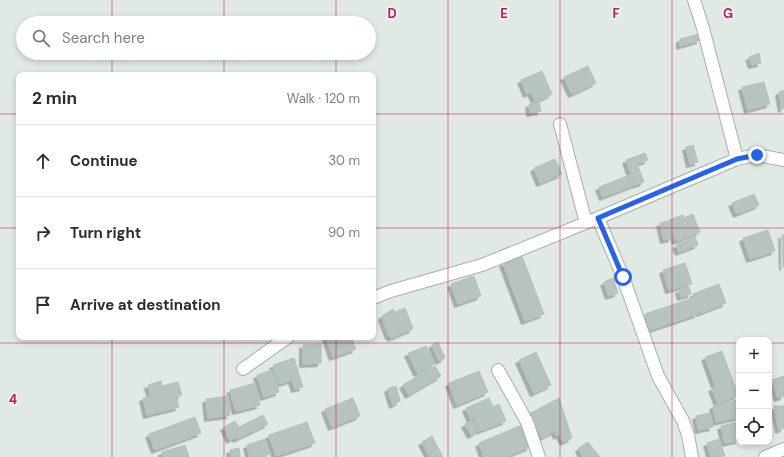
<!DOCTYPE html>
<meta charset="utf-8">
<style>
:root{--surface:#fff;--page:#f2f2f3;--text:#2b2b33;--muted:#7c7c81;--line:#e1e1e2}
body{margin:0;font-family:"DM Sans",sans-serif;background:var(--page);color:var(--text)}
.controls{position:absolute;right:12px;bottom:12px;display:grid;overflow:hidden;border-radius:8px;box-shadow:0 2px 6px #0003}
.controls button{width:36px;height:36px;display:grid;place-items:center;padding:0;border:0;border-bottom:1px solid var(--line);background:var(--surface);color:var(--text);font:20px sans-serif}
.stop{position:absolute;width:12px;height:12px;margin:-9px;border:3px solid #2563eb;border-radius:50%;background:#fff}
.stop.end{background:#2563eb;border-color:#fff;box-shadow:0 1px 4px #0008}
.list{margin:0;padding:0;list-style:none}
h2{display:flex;justify-content:space-between;align-items:center;height:52px;margin:0;padding:0 16px;font-size:17px}
h2 small{font-size:13px;font-weight:400;color:var(--muted)}
.list li{display:grid;grid-template-columns:26px 1fr auto;gap:12px;align-items:center;box-sizing:border-box;height:72px;padding:0 16px;border-top:1px solid var(--line)}
.list b{display:block;font-size:15px;white-space:nowrap}
.list em{font-size:13px;font-style:normal;color:var(--muted)}
.icon{flex:none;width:22px;height:22px;fill:none;stroke:currentColor;stroke-width:2;stroke-linecap:round;stroke-linejoin:round}
.map{position:relative;flex:none;width:784px;height:457px;overflow:hidden}
.search{position:absolute;background:var(--surface);box-shadow:0 2px 6px #0003;left:16px;top:16px;width:360px;height:44px;display:flex;align-items:center;gap:10px;box-sizing:border-box;padding:0 14px;border-radius:22px;color:var(--muted);font-size:15px}
.panel{position:absolute;background:var(--surface);box-shadow:0 2px 6px #0003;left:16px;top:72px;width:360px;height:268px;border-radius:8px}
.map>svg:first-child{display:block}
.building{fill:#b6c4bd;stroke:#b4c2bb;filter:url(#shadow)}
.lines{fill:none;stroke-linecap:round;stroke-linejoin:round}
.minor-casing{stroke:#a4b0ab;stroke-width:14}
.minor{stroke:#fff;stroke-width:12}
.route{stroke:#2563eb;stroke-width:5}
.grid{fill:none;stroke:#c2185b;stroke-width:1;stroke-opacity:0.55}
.grid-label{font-size:13px;text-anchor:middle;font-weight:bold;fill:#c2185b;stroke:#f1f6f3;stroke-width:3;stroke-linejoin:round;paint-order:stroke}
</style>
<div class="map">
<svg width="784" height="457" viewBox="0 0 784 457">
<defs>
<filter id="shadow"><feDropShadow dx="-3.5" dy="3.5" stdDeviation="0" flood-color="#0004"/></filter>
</defs>
<rect width="100%" height="100%" fill="#e1e9e5"/>
<!-- building -->
<path class="building" d="M699,34L700,40L680,46V39Z
M759,53L761,63L752,65L749,57Z
M588,66L596,83L572,94L564,77Z
M542,71L552,94L536,102L531,92L527,94L521,80Z
M764,82L770,104L748,110L742,87Z
M784,90V108L782,109L779,92Z
M539,102L541,111L530,113L529,104Z
M693,145L698,162L690,164L686,147Z
M645,153L648,160L637,164L644,182L635,185L626,160Z
M555,159L562,174L540,183L534,168Z
M630,175L634,185L603,197L599,187Z
M754,194L759,205L737,214L732,203Z
M693,214L700,232L676,241L669,220L683,215L684,218Z
M668,221L672,238L664,240L660,223Z
M768,230L775,251L750,259L743,238Z
M782,235H784V267H783Z
M695,237L698,245L679,252L676,245Z
M522,256L544,314L525,321L503,263Z
M685,263L692,284L669,290L663,270Z
M474,276L481,296L458,304L451,284Z
M613,278L618,293L609,296L604,282Z
M719,284L726,303L700,313L693,294Z
M689,287L691,294L681,297L679,290Z
M693,298L698,314L650,330L645,314Z
M405,308L412,328L389,336L382,317Z
M393,309L394,315L406,311L413,329L391,338L382,316Z
M326,337H351L356,349L333,357Z
M327,337H352L355,349L332,355Z
M438,342L445,358L439,361L432,345Z
M321,344V363L303,364V345Z
M426,346L435,364L418,373L409,355Z
M426,347L434,362L417,372L408,353Z
M722,351L738,395L718,403L712,388L716,387L705,357Z
M536,352L551,385L534,393L519,360Z
M294,358L303,387L295,389L292,380L279,384L273,365Z
M435,366L441,376L409,395L403,385Z
M434,368L439,377L409,394L404,385Z
M272,370L279,392L264,397L257,375Z
M479,371L488,392L457,405L449,383Z
M784,376V396L778,398L772,380Z
M161,381L162,386L178,382L182,395L176,397L179,407L147,415L143,398L151,396L148,385Z
M255,383L260,405L236,411L230,390Z
M396,386L400,401L393,405L389,388Z
M396,387L400,400L392,402L388,389Z
M228,396L230,415L208,418L206,399Z
M353,398L360,416L332,427L325,409Z
M489,398L493,407L499,404L506,421L479,431L474,419L471,420L466,408Z
M559,398L572,438L564,442L559,434L557,436L555,431L542,438L529,414Z
M737,400L739,417L716,422L713,406Z
M774,406H784V428L779,430Z
M710,413L713,427L699,430L696,416Z
M263,415L268,424L237,439L236,437L230,440L224,427L235,421L239,427Z
M195,417L201,433L155,450L149,434Z
M472,421L477,432L471,435L465,424Z
M307,422L315,443L276,456L269,435Z
M739,422V440L725,443L721,426Z
M522,425L530,447L505,457H484L479,443Z
M432,436L443,457H430L422,442Z
M430,437L442,457H431L424,443Z
M265,439L270,454L262,457H250L247,445Z
M719,439L725,456L711,457L707,443Z
M588,442L600,457H583L579,448Z
M185,445L189,457H163L162,452Z
M239,448L240,457H231L230,450Z"/>
<g class="lines">
<defs>
<path id="minor" d="M694,0L703,28L737,159
M560,124L586,223
M598,218L623,277L658,376L683,421L688,435L692,457
M373,298L391,291L482,265L598,218L737,159L757,155L784,160
M243,369L288,337
M498,370L527,422L539,457
M765,457L784,449"/>
</defs>
<!-- minor casing -->
<use href="#minor" class="minor-casing"/>
<!-- minor -->
<use href="#minor" class="minor"/>
</g>
<g class="lines">
<!-- route -->
<path class="route" d="M623,277L598,218L737,159L757,155"/>
</g>
<!-- grid -->
<path class="grid" d="M112,0V23M224,0V23M336,0V23M448,0V457M560,0V457M672,0V457M112,53V75M224,53V75M336,53V75M0,114H19M373,114H784M0,228H19M373,228H784M112,337V457M224,337V457M336,337V457M0,343H739M769,343H784"/>
<g class="grid-label">
<text x="392" y="18">D</text>
<text x="504" y="18">E</text>
<text x="616" y="18">F</text>
<text x="728" y="18">G</text>
<text x="13" y="404">4</text>
</g>
</svg>
<div class="controls">
<button>+</button>
<button>−</button>
<button><svg class="icon" aria-label="locate" viewBox="0 0 24 24"><circle cx="12" cy="12" r="6"/><path d="M12 2v4M12 18v4M2 12h4M18 12h4"/></svg></button>
</div>
<div class="stop" style="left:623px;top:277px"></div>
<div class="stop end" style="left:757px;top:155px"></div>
<div class="search"><svg class="icon" aria-label="search" viewBox="0 0 24 24"><circle cx="10" cy="10" r="6"/><path d="M15 15l6 6"/></svg>Search here</div>
<section class="panel">
<h2>2 min<small>Walk · 120 m</small></h2>
<ul class="list">
<li><svg class="icon" aria-label="ahead" viewBox="0 0 24 24"><path d="M12 20V5M6 11l6-6 6 6"/></svg><div><b>Continue</b></div><em>30 m</em></li>
<li><svg class="icon" aria-label="right" viewBox="0 0 24 24"><path d="M7 20v-9h11M14 6l5 5-5 5"/></svg><div><b>Turn right</b></div><em>90 m</em></li>
<li><svg class="icon" aria-label="arrive" viewBox="0 0 24 24"><path d="M6 21V4h12l-3 4 3 4H6"/></svg><div><b>Arrive at destination</b></div></li>
</ul>
</section>
</div>
